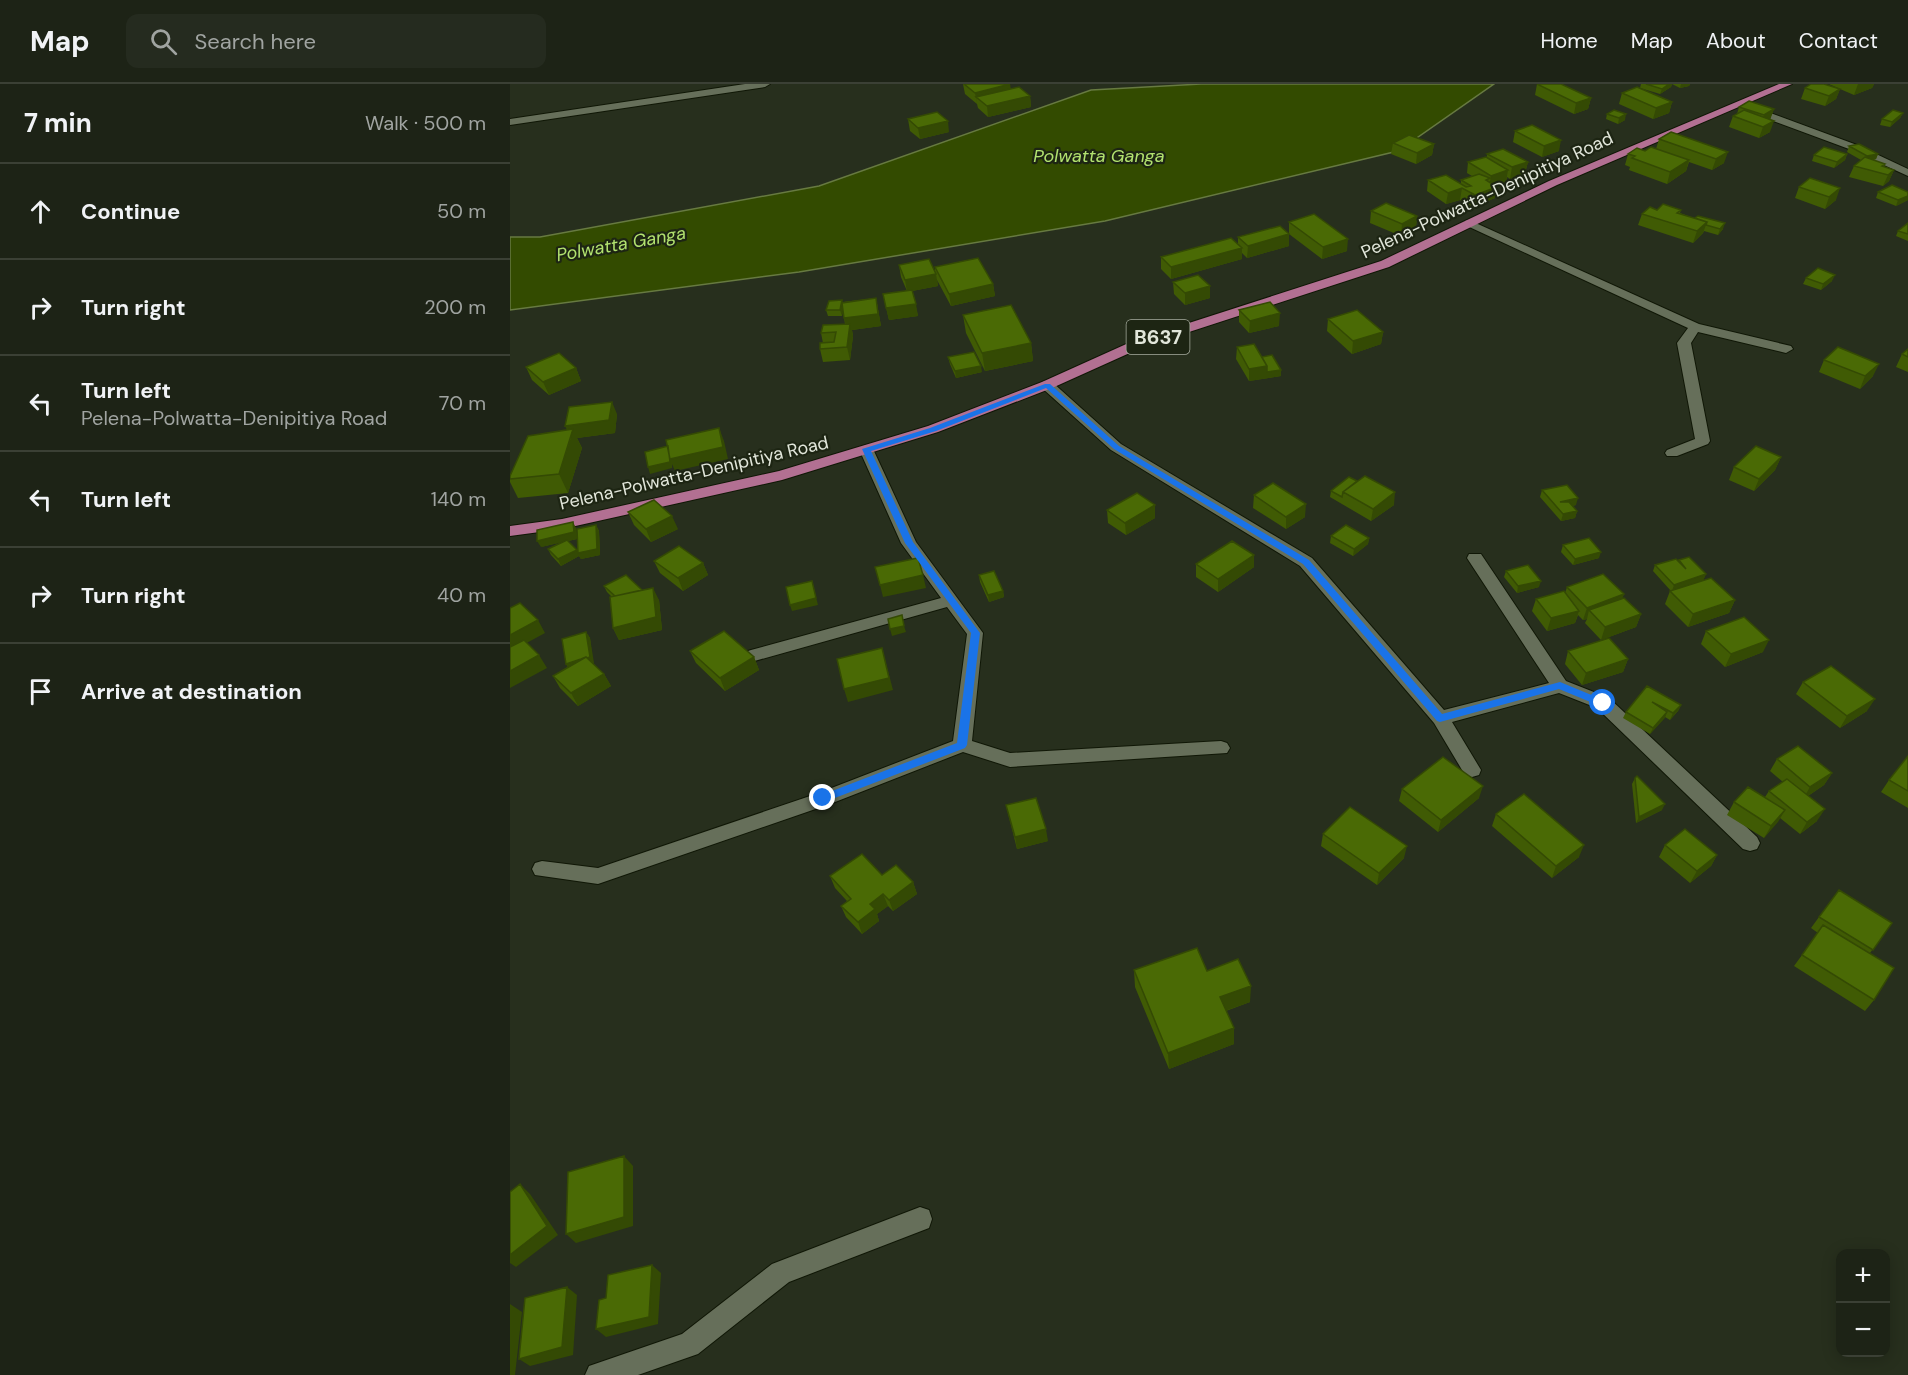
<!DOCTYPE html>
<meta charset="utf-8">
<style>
:root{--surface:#1d2316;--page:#252b1f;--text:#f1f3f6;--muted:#a0a4a1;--line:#3b4035}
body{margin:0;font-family:"DM Sans",sans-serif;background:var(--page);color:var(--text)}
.controls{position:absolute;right:18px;bottom:18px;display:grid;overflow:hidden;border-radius:12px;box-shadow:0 3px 15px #0003}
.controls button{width:54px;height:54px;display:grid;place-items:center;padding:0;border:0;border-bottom:2px solid var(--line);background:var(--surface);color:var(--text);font:30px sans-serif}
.stop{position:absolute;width:18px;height:18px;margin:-14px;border:4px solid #1a73e8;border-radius:50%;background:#fff}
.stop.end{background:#1a73e8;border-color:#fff;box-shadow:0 2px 6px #0008}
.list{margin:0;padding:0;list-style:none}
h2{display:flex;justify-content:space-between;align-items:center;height:78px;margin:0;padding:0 24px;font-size:26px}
h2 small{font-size:20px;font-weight:400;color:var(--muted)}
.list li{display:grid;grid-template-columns:39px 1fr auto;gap:18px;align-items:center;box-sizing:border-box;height:96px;padding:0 24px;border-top:2px solid var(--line)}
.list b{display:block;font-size:22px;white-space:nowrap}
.list p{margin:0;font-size:20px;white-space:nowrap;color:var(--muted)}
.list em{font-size:20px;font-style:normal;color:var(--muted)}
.icon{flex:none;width:33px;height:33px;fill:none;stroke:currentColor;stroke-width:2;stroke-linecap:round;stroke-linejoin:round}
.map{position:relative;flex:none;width:1398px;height:1291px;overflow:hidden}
header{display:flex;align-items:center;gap:36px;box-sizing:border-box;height:84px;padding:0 30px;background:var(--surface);border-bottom:2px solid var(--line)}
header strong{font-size:28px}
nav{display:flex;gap:33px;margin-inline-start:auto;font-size:21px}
.search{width:420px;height:54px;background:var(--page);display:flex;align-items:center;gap:15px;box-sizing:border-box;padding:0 21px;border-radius:12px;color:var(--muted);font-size:22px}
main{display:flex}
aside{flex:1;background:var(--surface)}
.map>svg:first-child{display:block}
.water{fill:#334b00;stroke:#677a41;stroke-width:1.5}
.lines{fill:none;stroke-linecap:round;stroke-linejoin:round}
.minor-casing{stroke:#101706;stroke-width:2}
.primary-casing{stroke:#101706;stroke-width:2}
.minor{fill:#666f5a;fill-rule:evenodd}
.primary{fill:#b27092;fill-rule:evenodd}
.wall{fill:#405b04}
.shaded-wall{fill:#344a04}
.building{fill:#4a6a05;stroke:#344a04;stroke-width:1.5}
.route{fill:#1a73e8}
.labels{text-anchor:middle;stroke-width:4.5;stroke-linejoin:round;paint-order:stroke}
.far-water-label{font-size:18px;font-style:italic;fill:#b2e26f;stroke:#1d2513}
.far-street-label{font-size:18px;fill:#e1e6da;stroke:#1d2513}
.shield{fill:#1d2513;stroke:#a6ac9e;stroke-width:1.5}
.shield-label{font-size:20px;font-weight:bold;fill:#e1e6da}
</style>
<header>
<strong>Map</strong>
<div class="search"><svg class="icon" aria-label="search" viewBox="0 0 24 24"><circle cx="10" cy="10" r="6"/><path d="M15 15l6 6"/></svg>Search here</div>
<nav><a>Home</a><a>Map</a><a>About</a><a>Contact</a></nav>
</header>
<main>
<aside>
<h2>7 min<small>Walk · 500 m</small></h2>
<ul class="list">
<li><svg class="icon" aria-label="ahead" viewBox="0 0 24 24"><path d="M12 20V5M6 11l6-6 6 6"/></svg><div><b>Continue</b></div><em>50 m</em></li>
<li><svg class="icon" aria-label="right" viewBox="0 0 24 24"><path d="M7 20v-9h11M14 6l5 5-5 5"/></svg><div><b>Turn right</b></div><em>200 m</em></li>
<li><svg class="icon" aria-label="left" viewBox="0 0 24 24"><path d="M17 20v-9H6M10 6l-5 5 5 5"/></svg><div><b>Turn left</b><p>Pelena-Polwatta-Denipitiya Road</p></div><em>70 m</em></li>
<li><svg class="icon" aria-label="left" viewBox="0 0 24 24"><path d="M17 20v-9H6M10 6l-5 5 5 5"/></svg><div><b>Turn left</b></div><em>140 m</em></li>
<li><svg class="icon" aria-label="right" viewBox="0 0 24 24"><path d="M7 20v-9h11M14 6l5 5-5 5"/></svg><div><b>Turn right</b></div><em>40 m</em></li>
<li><svg class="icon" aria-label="arrive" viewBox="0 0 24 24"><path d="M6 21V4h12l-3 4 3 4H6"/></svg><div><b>Arrive at destination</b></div></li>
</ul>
</aside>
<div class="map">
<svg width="1398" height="1291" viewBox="0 0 1398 1291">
<rect width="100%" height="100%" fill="#272f1d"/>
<!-- water -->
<path class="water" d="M691,0H984L888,67L595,137L289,188L0,226V153H30L309,102L581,6Z"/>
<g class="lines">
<defs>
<path id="minor" d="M235,0H260L255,3L0,41V35Z
M1236,23H1244L1347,61L1398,85V92L1339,65L1236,27Z
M959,136L1189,240L1281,262L1283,265L1276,269L1188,248L1181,259L1200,357L1198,360L1167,372H1157L1155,369L1157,366L1185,355L1167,259L1178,244L955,141V137Z
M537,297L542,298L611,360L802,474L934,626L1039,599L957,474L959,470H971L1056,597L1099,614L1247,753L1250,759L1247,765L1240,767L1233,765L1087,624L1049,609L942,638L971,686L969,691L962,693L955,691L924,639L790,482L601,366L532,304L530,301L532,298Z
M356,361L363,365L406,458L473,549L462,657L500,669L711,657L717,659L720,664L717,669L500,683L453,668L320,720L88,800L25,791L22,785L25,779L32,777L88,784L306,710L443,657L457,550L437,523L241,578L235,576L232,572L235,568L241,566L431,514L391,459L349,365Z
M410,1123L419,1126L422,1135L419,1144L279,1198L188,1270L128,1291H75L79,1282L172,1250L262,1180Z"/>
<path id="primary" d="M1269,0H1282L1047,101L879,183L633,263L542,304L428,348L272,396L52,445L0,452V442L52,435L269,387L418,342L532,298L623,257L871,177L1039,97Z"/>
</defs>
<!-- minor casing -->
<use href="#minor" class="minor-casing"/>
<!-- primary casing -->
<use href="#primary" class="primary-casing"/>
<!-- minor -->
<use href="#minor" class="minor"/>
<!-- primary -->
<use href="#primary" class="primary"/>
</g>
<!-- wall -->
<path class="wall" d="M453,0L501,5L520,12L521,23L478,33L468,24L467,20L455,10Z
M1027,0L1081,14L1078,25L1064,30L1025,11Z
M1131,0H1180L1179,2L1170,4L1162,0L1161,3L1150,10L1130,4Z
M1319,0H1364L1362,4L1344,11L1330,5L1326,15L1315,22L1291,15L1295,4L1330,5Z
M1112,9L1162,18L1159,29L1143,35L1109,20Z
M1229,23L1264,25L1260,35V48L1249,54L1219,43L1223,32L1227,30Z
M1393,29L1390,34L1380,43L1370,41L1372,35Z
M1097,30L1115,36L1108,40L1096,35Z
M398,35L439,48L410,55L400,47Z
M1005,47L1049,67L1032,73L1003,58Z
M1161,48L1214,79L1202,86L1179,78L1176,87L1157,100L1119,86L1120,83L1115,81L1118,70L1146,65L1149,55Z
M883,59L924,60L922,71L906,80L881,70Z
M1339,62L1368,70L1366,75L1363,76L1375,80L1374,83L1384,86L1379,97L1373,102L1339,93L1344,82L1351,76L1337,68Z
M977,70L1018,78L1015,89L1000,95L997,93L996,98L984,101L985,114L963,123L950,116L936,120L917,107L918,96L951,100V96L962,92L957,89L958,78L977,73Z
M1337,70L1335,76L1324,84L1302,77L1304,71Z
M1300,94L1326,116L1315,125L1285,114L1289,103Z
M1368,108H1398V116L1386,122L1366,114Z
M1147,126H1171L1170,129L1213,145L1208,151L1194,147L1193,149L1183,159L1128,141L1132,130Z
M861,127L907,132L906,143L891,152L860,139Z
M779,138L837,167L812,175L779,150Z
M1398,139V157L1386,152L1388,147Z
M779,150V162L737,174L732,169V175L661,195L651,185V173L728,160V153Z
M389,181L425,188V183L483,200L485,212L441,222L427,196L428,202L402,207L408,232L379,236L373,210L397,207L391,193Z
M1296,194L1322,197L1311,206L1293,200Z
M663,198L700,202V214L675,221L664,210Z
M366,214L371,242L342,246L343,252L340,276L313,278L310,265L313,259L311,249L335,240L333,227L332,232H318L316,226L333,218Z
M729,226L769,242L739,249L729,238Z
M453,231L521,259L523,277L475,287L456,249Z
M818,235L873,248L871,260L842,270L817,247Z
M727,263L752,273L771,292L739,297L726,275Z
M1398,265V288L1386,283L1392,270Z
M438,273L472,288L446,294L440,280Z
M1314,276L1363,292L1350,305L1309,288Z
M16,283L66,284L71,297L39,311L22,296Z
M107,330L105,349L67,354L72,364L58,409L8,414L0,398V392L57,346Z
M1271,373L1265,386L1244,407L1219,396L1224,383Z
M839,393L884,421L861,437L820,413L821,407Z
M1032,406L1066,421L1062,422L1067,427L1065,434L1051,437L1030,413Z
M744,411L795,433L776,445L743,424Z
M597,426L645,434L616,451L598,439Z
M118,428L168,445L141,458L124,441Z
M86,441L89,447L90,471L71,475L69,472L51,482L41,471L38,465L52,458L31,463L66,444L67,455L58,457L68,467Z
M821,452L859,454L858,460L843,472L820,459Z
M1053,461L1089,474L1063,481L1051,468Z
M744,471V483L708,508L686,493V480Z
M1169,476L1196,490L1193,496L1225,516L1219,529L1178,543L1155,520L1160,507H1161L1143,487L1145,481L1169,477Z
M144,477L193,479L198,491L173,507L150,489Z
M996,487L1029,503L1007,509L994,493Z
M469,491L493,507L494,513L479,518L470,498Z
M94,502L132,506L149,516L152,546L109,556L103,544L102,513L97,508Z
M1057,503L1114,510L1112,514L1131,530L1126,543L1091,556L1075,539L1077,535L1073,536L1068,531L1065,539L1037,547L1022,527L1026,515L1055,509Z
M1196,547L1253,568L1215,583L1191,560Z
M76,548L80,554L83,580L94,590L101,602L68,622L50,604L43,592L58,583L56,580Z
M180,567L244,573L249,586L215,607L186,579Z
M1058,567L1118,575L1113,588L1072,601L1055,580Z
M1293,598L1357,627L1330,644L1286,610Z
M1171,621L1168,627L1160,636L1155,633L1140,650L1113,634L1116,628Z
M1398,672V724L1371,708L1379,696Z
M1267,675L1322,689L1314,701L1298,712L1307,737L1290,750L1270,734L1254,754L1217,731L1224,718L1255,713L1259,707L1273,698L1260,687Z
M1125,694L1152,726L1126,739L1122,700Z
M892,705L969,714L928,748L889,717Z
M496,721L538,757L507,765Z
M986,730L1069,773L1042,794L982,742Z
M813,750L894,774L867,801L811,762Z
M1155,761L1207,771L1201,782L1180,799L1149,773Z
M372,791L403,798L407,810L383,827L378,822L367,830L369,837L352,850L336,833L331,822L337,817L325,804L320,792Z
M1309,833L1382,839L1360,869L1364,916L1355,927L1284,882L1308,849L1301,844Z
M624,886L697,887L740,918L716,927L724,944V960L659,985L625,903Z"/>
<!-- shaded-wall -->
<path class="shaded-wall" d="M500,0L502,11L466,13L467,20L465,9Z
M1159,0H1162L1161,3L1150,10L1152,5Z
M1171,0H1180L1179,2L1170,4Z
M1348,0H1364L1362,4L1344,11Z
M1330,5L1326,15L1315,22L1319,12Z
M520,12L521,23L478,33L477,22Z
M1081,14L1078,25L1064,30L1066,19Z
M1162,18L1159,29L1143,35L1146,24Z
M1264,25L1260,36L1251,42L1254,31Z
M1393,29L1390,34L1380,43L1382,38Z
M1116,30L1115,36L1108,40L1109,34Z
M438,37L439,48L410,55L408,44Z
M1264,37L1260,48L1249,54L1253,43Z
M1051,56L1049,67L1032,73L1034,62Z
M924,60L922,71L906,80L907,69Z
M1218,68L1214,79L1202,86L1206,75Z
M1337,70L1335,76L1324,84L1327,78Z
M1368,70L1366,75L1355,78L1357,72Z
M1179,76L1176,87L1157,100L1160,88Z
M1018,78L1015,89L1000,95L1002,83Z
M998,86L996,98L979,103L981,92Z
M1384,86L1379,97L1373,102L1378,91Z
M987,103L985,114L963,123L965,111Z
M952,104L950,116L936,120L938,109Z
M1330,104L1326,116L1315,125L1319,113Z
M1398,112V116L1386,122L1388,116Z
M907,132L906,143L891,152L892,140Z
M1197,138L1193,149L1183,159L1187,147Z
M1215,139L1213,145L1208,151L1210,145Z
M779,150V162L737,174L738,162Z
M838,155L837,167L812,175L813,163Z
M732,164V175L661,195V183Z
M426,190L428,202L397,208L395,196Z
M1325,191L1322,197L1311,206L1313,200Z
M483,200L485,212L441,222L439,210Z
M700,202V214L675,221V209Z
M366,214L371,242L342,246L343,252L340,276L337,263V246L334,234Z
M332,216L334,223L332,232L330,226Z
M406,220L408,232L379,236L376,224Z
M770,229L769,242L739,249L740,237Z
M873,248L871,260L842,270L843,257Z
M521,259L523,277L475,287L472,269Z
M1369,280L1363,292L1350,305L1355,292Z
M471,282L472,288L446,294L445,287Z
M757,282L771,286V292L739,297V285Z
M66,284L71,297L39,311L33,298Z
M102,318L107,330L105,349L67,354L72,364L58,409L49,390L61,354L55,342Z
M209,344L214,357L218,375L165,387L162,380V384L140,390L138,383L158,362Z
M1271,373L1265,386L1244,407L1249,395Z
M885,408L884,421L861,437L863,425Z
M1068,414L1066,421L1048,425L1050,418Z
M796,420L795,433L776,445V433Z
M645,421V434L616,451L615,439Z
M1067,427L1065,434L1051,437L1053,430Z
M162,432L168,445L141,458L136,445Z
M63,438L66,444L67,455L31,463L27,457Z
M86,441L89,447L90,471L71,475L69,472L51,482L48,475L67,466L68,469Z
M859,454L858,460L843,472L844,465Z
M1091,468L1089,474L1063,481L1065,475Z
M744,471V483L708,508V495Z
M193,479L198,491L173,507L168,494Z
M1196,490L1193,497L1162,507L1164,501Z
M413,491L416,504L373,513L370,501Z
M302,497L308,521L282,527L280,521Z
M1031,497L1029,503L1007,509L1008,502Z
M143,504L149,516L152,546L109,556L103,544Z
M493,507L494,513L479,518L478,511Z
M1114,510L1110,522L1079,526L1077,535L1073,536L1077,524Z
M1225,516L1219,529L1178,543L1183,530Z
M1069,527L1065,539L1037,547L1041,534Z
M1131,530L1126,543L1091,556L1095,543Z
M28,536L35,549L0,568V551Z
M394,542L396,548L382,552L380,545Z
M76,548L80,554L84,579L59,586L56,580Z
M1259,556L1253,568L1215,583L1221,570Z
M372,564L383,606L338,618L334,605Z
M29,571L37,584L0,604V587Z
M244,573L249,586L215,607L210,594Z
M1118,575L1113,588L1072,601L1076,589Z
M94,590L101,602L68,622L61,609Z
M1365,615L1357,627L1330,644L1337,632Z
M1171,621L1168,627L1160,636L1163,629Z
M1157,628L1155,634L1140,650L1143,644Z
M1322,689L1314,701L1293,715L1300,703Z
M973,702L969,714L928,748L931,736Z
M1155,720L1152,726L1126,739L1129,733Z
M1315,725L1307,737L1290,750L1297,738Z
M1275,726L1268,738L1254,754L1261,742Z
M536,745L538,757L507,765L505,753Z
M1074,761L1069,773L1042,794L1046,782Z
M897,762L894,774L867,801L869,789Z
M1207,771L1201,782L1180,799L1187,787Z
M403,798L407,810L383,827L379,816Z
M373,810L378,822L367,830L369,837L352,850L348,838L360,820Z
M741,902L740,918L709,929L710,913Z
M724,944V960L659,985L658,969Z
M114,1072L123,1082V1142L66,1159L56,1150Z
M10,1100L20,1110L48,1151L6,1183L0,1179V1171Z
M142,1181L151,1189L148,1240L96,1253L86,1245Z
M57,1203L67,1211L63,1271L20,1282L9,1275Z
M0,1220L12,1228L5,1291H0Z"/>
<!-- building -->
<path class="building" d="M454,0H500L465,9Z
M1027,0H1051L1081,14L1066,19Z
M1136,0H1159L1152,5Z
M1301,0H1314L1330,5L1319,12L1295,4Z
M509,3L520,12L477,22L466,13Z
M1127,3L1162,18L1146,24L1112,9Z
M1239,17L1264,25L1254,31L1229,23Z
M1104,26L1116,30L1109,34L1097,30Z
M1234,26L1264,37L1253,43L1223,32Z
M1383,26L1393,29L1382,38L1372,35Z
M427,28L438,37L408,44L398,35Z
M1022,41L1051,56L1034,62L1005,47Z
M1161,48L1218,68L1206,75L1149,55Z
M899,51L924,60L907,69L883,59Z
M1349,60L1368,70L1357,72L1339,62Z
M1141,63L1179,76L1160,88L1122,74L1125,72L1118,70L1127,64L1135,67Z
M1314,63L1337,70L1327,78L1304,71Z
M993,65L1018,78L1002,83L977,70Z
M976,73L998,86L981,92L958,78Z
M1355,73L1375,80L1372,82L1384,86L1378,91L1344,82Z
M969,90L980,94L976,96L987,103L965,111L952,104L938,109L918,96L936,91L956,103L961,102L951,96Z
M1300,94L1330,104L1319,113L1289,103Z
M1382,101L1398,108V112L1388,116L1368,108Z
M876,119L907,132L892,140L861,127Z
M1153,120L1171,126L1167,129L1197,138L1187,147L1132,130L1140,123L1147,126Z
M804,130L838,155L813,163L779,138Z
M1188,132L1215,139L1210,145L1196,141L1197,138L1185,134Z
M1398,139V150L1388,147Z
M770,142L779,150L738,162L728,153Z
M721,154L732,164L661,183L651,173Z
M468,174L483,200L439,210L425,183Z
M419,175L426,190L395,196L389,181Z
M1308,184L1325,191L1313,200L1296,194Z
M688,191L700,202L675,209L663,198Z
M402,206L406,220L376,224L373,210Z
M366,214L368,230L334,234L332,219Z
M332,216L330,226H316L319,217Z
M760,218L770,229L740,237L729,226Z
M501,221L521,259L472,269L453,231Z
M847,226L873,248L843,257L818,235Z
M340,240L337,263L310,265V259L324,258L326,248L311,249L313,241Z
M744,260L757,282L739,285L727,263Z
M1328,263L1369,280L1355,292L1314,276Z
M1398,265V273L1392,270Z
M464,268L471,282L445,287L438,273Z
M49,269L66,284L33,298L16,283Z
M762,271L771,286L757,288V282L752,273Z
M102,318L99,336L55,342L59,323Z
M209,344L213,363L160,375L156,356Z
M63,345L49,390L0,395V392L18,352Z
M158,362L160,378L138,383L135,368Z
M1246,362L1271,373L1249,395L1224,383Z
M855,392L885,408L863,425L833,408Z
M839,393L847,397L833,408L832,413L821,407Z
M763,399L796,420L776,433L744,411Z
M1057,401L1068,414L1050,418H1059L1067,427L1053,430L1032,406Z
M627,409L645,421L615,439L597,426Z
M144,416L162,432L136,445L118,428Z
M63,438L64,448L27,457V446Z
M86,441L87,465L68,469L67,445Z
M836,441L859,454L844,465L821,452Z
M1079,454L1091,468L1065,475L1053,461Z
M57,456L67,466L48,475L38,465Z
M722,457L744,471L708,495L686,480Z
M169,462L193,479L168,494L144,477Z
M1179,473L1196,490L1164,501L1145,481L1166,475L1176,485L1169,476Z
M408,474L413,491L370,501L365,483Z
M1018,481L1031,497L1008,502L996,487Z
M484,487L493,507L478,511L469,491Z
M1093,490L1114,510L1077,524L1057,503Z
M116,491L132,506L105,512L94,502Z
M1201,494L1225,516L1183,530L1160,507Z
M302,497L306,514L280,521L276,503Z
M143,504L146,533L103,544L100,513Z
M1054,507L1069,527L1041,534L1026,515Z
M1114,514L1131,530L1095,543L1079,526Z
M10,519L28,536L0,551V524Z
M392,531L394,542L380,545L378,535Z
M1234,533L1259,556L1221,570L1196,547Z
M214,547L244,573L210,594L180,567Z
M76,548L80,573L77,574L76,573L71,575L56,580L52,555Z
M1099,554L1118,575L1076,589L1058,567Z
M14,556L29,571L0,587V563Z
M372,564L379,594L334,605L327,575Z
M76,573L94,590L61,609L43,592Z
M1321,582L1365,615L1337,632L1293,598Z
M1137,602L1171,621L1163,629L1142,618L1157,628L1143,644L1116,628Z
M1288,662L1322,689L1300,703L1267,675Z
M1398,672V707L1379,696Z
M933,673L973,702L931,736L892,705Z
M1127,692L1155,720L1129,733L1125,694Z
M1277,695L1315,725L1297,738L1259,707Z
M1238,703L1275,726L1261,742L1224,718Z
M1014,710L1074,761L1046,782L986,730Z
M526,714L536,745L505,753L496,721Z
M840,723L897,762L869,789L813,750Z
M1175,745L1207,771L1187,787L1155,761Z
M352,770L372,791L386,781L403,798L379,816L373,810L360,820L365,825L348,838L331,822L341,815L320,792Z
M1329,806L1382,839L1363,866L1309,833Z
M1313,841L1384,884L1364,916L1292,871Z
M687,864L697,887L728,875L741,902L710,913L724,944L658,969L624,886Z
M114,1072V1133L56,1150L58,1088Z
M10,1100L37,1142L0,1171V1108Z
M142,1181L139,1233L86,1245L89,1216L96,1214L98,1191Z
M57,1203L52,1263L9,1275L15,1214Z"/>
<!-- route -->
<path class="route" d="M535,300H540L609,362L799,476L932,630L1050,598L1096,617V622H1090L1049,605L930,638L927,637L793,480L604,365L536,304L426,347L361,367L403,458L470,549L457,661L455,664L317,717H309V712L447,659L461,549L395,459L352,365L420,344Z"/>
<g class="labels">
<!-- far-water labels -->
<g class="far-water-label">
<text x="589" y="78">Polwatta Ganga</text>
<text transform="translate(111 160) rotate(-10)" y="6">Polwatta Ganga</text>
</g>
<!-- far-street labels -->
<g class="far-street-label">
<text transform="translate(977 111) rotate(-25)" y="6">Pelena-Polwatta-Denipitiya Road</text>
<text transform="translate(184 389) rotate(-13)" y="6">Pelena-Polwatta-Denipitiya Road</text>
</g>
<!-- shield labels -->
<rect class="shield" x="616.5" y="236" width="63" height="34" rx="4.5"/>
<g class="shield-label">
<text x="648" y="260">B637</text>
</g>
</g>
</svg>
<div class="controls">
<button>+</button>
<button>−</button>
</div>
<div class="stop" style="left:1093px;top:619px"></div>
<div class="stop end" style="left:313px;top:714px"></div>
</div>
</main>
